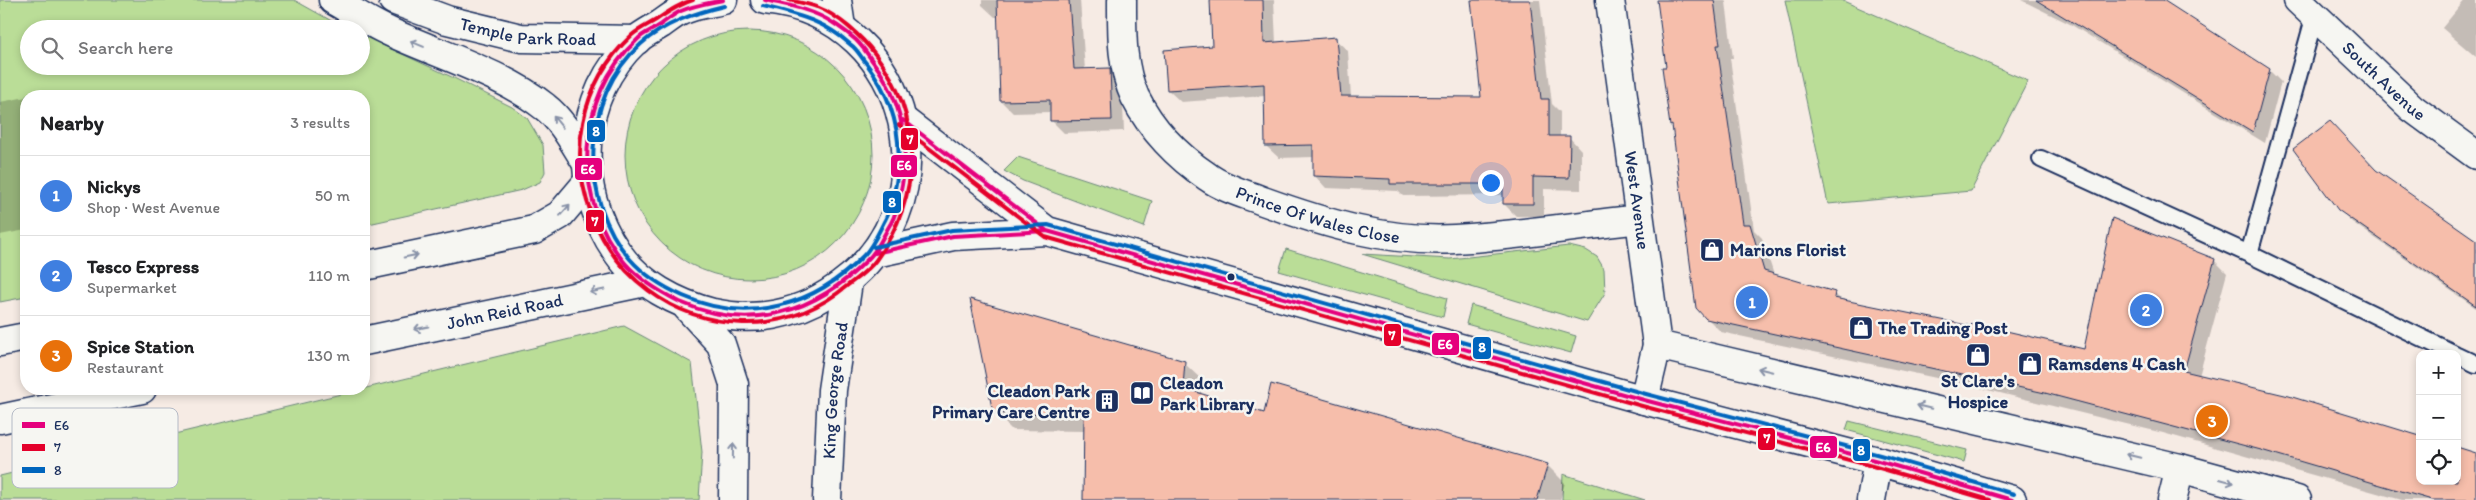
<!DOCTYPE html>
<meta charset="utf-8">
<style>
:root{--surface:#fff;--page:#f2f2f2;--text:#202124;--muted:#757577;--line:#e0e0e0;--accent:#1b2f5e}
body{margin:0;font-family:Itim,sans-serif;background:var(--page);color:var(--text)}
.controls{position:absolute;right:15px;bottom:15px;display:grid;overflow:hidden;border-radius:10px;box-shadow:0 2px 8px #0003}
.controls button{width:45px;height:45px;display:grid;place-items:center;padding:0;border:0;border-bottom:1px solid var(--line);background:var(--surface);color:var(--text);font:25px sans-serif}
.you{position:absolute;left:1490px;top:182px;width:18px;height:18px;margin:-12px;border:4px solid #fff;border-radius:50%;background:#1a73e8;box-shadow:0 0 0 8px #1a73e833}
.badge{display:grid;place-items:center;width:32px;height:32px;border-radius:50%;background:var(--accent);color:#fff;font-size:16px;font-weight:700}
.pin{position:absolute;translate:-50% -50%;border:2px solid #fff;box-shadow:0 1px 5px #0006}
.list{margin:0;padding:0;list-style:none}
h2{display:flex;justify-content:space-between;align-items:center;height:65px;margin:0;padding:0 20px;font-size:21px}
h2 small{font-size:16px;font-weight:400;color:var(--muted)}
.list li{display:grid;grid-template-columns:32px 1fr auto;gap:15px;align-items:center;box-sizing:border-box;height:80px;padding:0 20px;border-top:1px solid var(--line)}
.list b{display:block;font-size:19px;white-space:nowrap}
.list p{margin:0;font-size:16px;white-space:nowrap;color:var(--muted)}
.list em{font-size:16px;font-style:normal;color:var(--muted)}
.icon{flex:none;width:28px;height:28px;fill:none;stroke:currentColor;stroke-width:2;stroke-linecap:round;stroke-linejoin:round}
.map{position:relative;flex:none;width:2476px;height:500px;overflow:hidden}
.search{position:absolute;background:var(--surface);box-shadow:0 2px 8px #0003;left:20px;top:20px;width:350px;height:55px;display:flex;align-items:center;gap:12px;box-sizing:border-box;padding:0 18px;border-radius:28px;color:var(--muted);font-size:19px}
.panel{position:absolute;background:var(--surface);box-shadow:0 2px 8px #0003;left:20px;top:90px;width:350px;height:305px;border-radius:20px}
.map>svg:first-child{display:block}
.green{fill:#badd97;stroke:#6a867a}
.shadow{fill:#0003}
.building{fill:#f6beab;stroke:#1b2f5e}
.lines{fill:none;stroke-linecap:round;stroke-linejoin:round}
.lane-casing{stroke:#1b2f5e;stroke-width:20}
.street-casing{stroke:#1b2f5e;stroke-width:31}
.secondary-casing{stroke:#1b2f5e;stroke-width:31}
.primary-casing{stroke:#1b2f5e;stroke-width:31}
.highway-casing{stroke:#1b2f5e;stroke-width:31}
.lane{stroke:#f6f6f2;stroke-width:16}
.street{stroke:#f6f6f2;stroke-width:28}
.secondary{stroke:#f6f6f2;stroke-width:28}
.primary{stroke:#f6f6f2;stroke-width:28}
.highway{stroke:#f6f6f2;stroke-width:28}
.bus-1-casing{stroke:#f6f6f2;stroke-width:8}
.bus-2-casing{stroke:#f6f6f2;stroke-width:8}
.bus-3-casing{stroke:#f6f6f2;stroke-width:8}
.bus-1{stroke:#e5007d;stroke-width:4}
.bus-2{stroke:#e4002b;stroke-width:4}
.bus-3{stroke:#0065bd;stroke-width:4}
.oneway{stroke:#8892a8}
.bus-dot{fill:#1b2f5e;stroke:#f6f6f2;stroke-width:2}
.labels{text-anchor:middle;stroke-width:5;stroke-linejoin:round;paint-order:stroke}
.street-label{font-size:18px;fill:#1b2f5e;stroke:#f6f6f2}
.poi-label{font-size:18px;font-weight:bold;fill:#1b2f5e;stroke:#f6f6f2;text-anchor:start}
.key{fill:#f6f6f2;stroke:#b4bac6;stroke-width:1}
.key-label{font-size:14px;fill:#1b2f5e}
.line-badge{stroke:#f6f6f2;stroke-width:2}
.badge-label{font-size:14px;text-anchor:middle;font-weight:bold;fill:#fff}
</style>
<div class="map">
<svg width="2476" height="500" viewBox="0 0 2476 500">
<rect width="100%" height="100%" fill="#f6ebe4"/>
<filter id="ink" filterUnits="userSpaceOnUse"><feTurbulence type="fractalNoise" baseFrequency=".02" numOctaves="2"/><feDisplacementMap in="SourceGraphic" scale="10" xChannelSelector="R" yChannelSelector="G"/><feConvolveMatrix kernelMatrix="1 2 1 2 8 2 1 2 1" color-interpolation-filters="sRGB"/></filter>
<g filter="url(#ink)">
<!-- green -->
<path class="green" d="M0,0H294L346,29H29V66H361V35L454,78L512,107L527,118L543,145L545,172L540,182L522,190L364,225V96H26V297L0,302Z
M1785,0H1841L2028,81L1971,191L1828,204Z
M625 155a124 124 0 1 1 248 0a124 124 0 1 1-248 0Z
M1018,157L1152,201L1144,227L1023,181L1004,171Z
M1569,246L1586,250L1597,257L1604,269L1605,293L1587,322L1362,254L1450,259Z
M1286,249L1447,298L1443,317L1279,271Z
M1471,305L1576,336L1571,353L1466,324Z
M624,326L692,363L702,452L699,500H0V476Z
M1849,421L1967,450L1964,462L1846,430Z
M1563,474L1645,500H1562Z"/>
<!-- shadow -->
<path class="shadow" d="M982,0H1080L1085,70L1110,69L1122,82L1124,131L1064,133L1051,120V112L1013,113L1001,101L999,17H995L982,5Z
M1212,0H1274L1276,43L1335,39L1348,51L1351,97L1483,99L1472,0H1540L1552,104L1560,112V137H1569L1581,150V190L1544,189V216H1516L1504,204V195L1403,196L1398,191L1326,188L1314,175V157L1279,158L1266,146L1265,96L1181,102L1168,90L1214,48Z
M1658,0H1724L1726,2L1733,58H1730L1754,230L1762,238L1774,275L1834,293L1842,301L2085,350L2214,260L2227,273L2199,376L2420,481H2457L2476,454V500H2402L2163,433L1955,382L1721,332L1697,308L1674,128L1671,125L1667,68Z
M2021,0H2161L2269,70L2281,82L2265,143L2070,24Z
M2465,0H2476V57L2442,28Z
M26,97V230L0,235V102Z
M2339,209L2476,241V308L2352,222Z
M1184,363L1202,380L1201,395L1264,414L1547,465L1565,483L1560,500H1084L1085,431L1012,430L994,412Z"/>
<!-- building -->
<path class="building" d="M997,0H1069L1074,69L1110,68L1112,120L1050,121V100L1000,101Z
M1210,0H1263L1264,43L1336,37L1341,96L1481,97L1471,0H1530L1541,99H1549V136H1570L1569,178L1533,177V204H1503V184H1390V179L1313,176V145L1265,146L1264,84L1167,90L1164,50L1212,46Z
M1657,0H1714L1720,45H1717L1743,224H1750L1764,271L1835,292L1834,298L1971,326L1972,323L2084,349L2112,218L2215,259L2184,371L2289,396L2420,436V481H2457V447L2476,453V500H2432L2261,450L2045,393L1706,319L1696,308L1672,125L1670,126L1662,67H1666Z
M2036,0H2163L2270,69L2253,132Z
M2330,121L2376,170L2476,240V306L2338,210L2293,149Z
M970,299L1185,361L1183,388L1264,413L1271,384L1548,464L1537,500H1083L1084,414L993,413Z"/>
<g class="lines">
<defs>
<path id="lane" d="M2041,159L2249,254L2455,354
M2249,254L2315,15
M2457,355L2476,364"/>
<g id="street">
<path id="s1" d="M1122,0C1122,32 1121,67 1135,97C1151,129 1178,157 1208,177C1223,188 1245,194 1263,201C1324,223 1389,243 1455,239C1516,236 1578,226 1639,219"/>
<path id="s2" d="M1610,0L1657,345L1644,400"/>
<path id="s3" d="M2298,0L2412,108L2476,155"/>
<path d="M1657,345L2180,468L2297,500"/>
<path d="M1871,500L1878,461"/>
<path d="M2172,500L2180,468"/>
</g>
<g id="secondary">
<path d="M333,0C352,11 370,23 390,32C438,54 504,74 545,107C562,120 574,143 586,162"/>
<path id="s4" d="M393,0L447,20L521,38L637,40"/>
</g>
<path id="primary" d="M837,0L841,27
M903,120L1047,231
M875,253L953,236L1047,231L1644,400L1878,461L2012,500"/>
<g id="highway">
<path d="M723,0C710,3 693,5 681,11C674,14 667,20 661,24C653,29 643,34 636,40C576,96 572,187 617,252C639,284 677,304 713,313C754,322 794,315 829,293C959,213 916,15 765,0"/>
<path d="M364,266L534,230L560,215L587,183"/>
<path d="M687,307L721,344L734,384L733,500"/>
<path id="s5" d="M364,341L645,282"/>
<path d="M0,342L26,337"/>
<path d="M0,419L142,389"/>
<path id="s6" d="M827,500L832,390L848,282"/>
</g>
</defs>
<!-- lane casing -->
<use href="#lane" class="lane-casing"/>
<!-- street casing -->
<use href="#street" class="street-casing"/>
<!-- secondary casing -->
<use href="#secondary" class="secondary-casing"/>
<!-- primary casing -->
<use href="#primary" class="primary-casing"/>
<!-- highway casing -->
<use href="#highway" class="highway-casing"/>
<!-- lane -->
<use href="#lane" class="lane"/>
<!-- street -->
<use href="#street" class="street"/>
<!-- secondary -->
<use href="#secondary" class="secondary"/>
<!-- primary -->
<use href="#primary" class="primary"/>
<!-- highway -->
<use href="#highway" class="highway"/>
<defs>
<path id="bus-1" d="M723,0C709,3 694,5 681,11C672,15 665,22 657,27C650,31 642,34 637,40C575,96 571,200 625,263C640,280 660,292 680,302C750,333 816,313 868,259C878,250 884,234 891,223C896,214 898,205 900,195C911,146 903,100 871,59C867,53 862,46 856,40C846,31 829,19 816,14C801,7 781,4 765,0
M903,120L1047,231
M875,253L953,236L1047,231L1644,400L1878,461L2012,500"/>
<path id="bus-2" d="M693,0C679,4 668,12 656,20C648,25 639,29 632,35C524,136 596,319 743,323C782,324 818,310 848,285C857,278 869,270 876,260C922,196 924,117 875,54C862,37 838,15 817,7C808,4 798,2 789,0
M899,125L1045,237L1642,406L1876,467L1990,500"/>
<path id="bus-3" d="M724,6C694,13 665,23 641,44C581,97 578,199 630,259C644,275 663,287 683,296C748,325 815,306 864,255C873,246 879,231 885,220C890,211 892,203 894,193C905,146 896,102 866,63C861,57 857,49 851,45C823,20 798,15 763,6
M874,247L952,230L1048,225L1646,394L1880,455L2014,494"/>
</defs>
<!-- bus-1 casing -->
<use href="#bus-1" class="bus-1-casing"/>
<!-- bus-2 casing -->
<use href="#bus-2" class="bus-2-casing"/>
<!-- bus-3 casing -->
<use href="#bus-3" class="bus-3-casing"/>
<!-- bus-1 -->
<use href="#bus-1" class="bus-1"/>
<!-- bus-2 -->
<use href="#bus-2" class="bus-2"/>
<!-- bus-3 -->
<use href="#bus-3" class="bus-3"/>
</g>
<!-- one-way arrows -->
<defs><path id="oneway-shaft" d="M-6 0H5M1.5-3L5.5 0L1.5 3" fill="none" stroke-width="1.6" stroke-linecap="round" stroke-linejoin="round" transform="scale(1.25)"/></defs>
<g class="oneway">
<use href="#oneway-shaft" transform="translate(417 44) rotate(-157)"/>
<use href="#oneway-shaft" transform="translate(558 122) rotate(-129)"/>
<use href="#oneway-shaft" transform="translate(565 210) rotate(-49)"/>
<use href="#oneway-shaft" transform="translate(411 256) rotate(-12)"/>
<use href="#oneway-shaft" transform="translate(597 291) rotate(169)"/>
<use href="#oneway-shaft" transform="translate(421 328) rotate(168)"/>
<use href="#oneway-shaft" transform="translate(1765 370) rotate(-167)"/>
<use href="#oneway-shaft" transform="translate(1924 407) rotate(-167)"/>
<use href="#oneway-shaft" transform="translate(733 451) rotate(-89)"/>
<use href="#oneway-shaft" transform="translate(2133 456) rotate(-167)"/>
<use href="#oneway-shaft" transform="translate(2227 481) rotate(15)"/>
</g>
</g>
<!-- icons -->
<defs>
<symbol id="shop-square" viewBox="-11 -11 22 22"><rect x="-9" y="-9" width="18" height="18" rx="4" fill="#1b2f5e" stroke="#f6f6f2"/><path d="M-5-2.5h2.3a2.7 3.5 0 0 1 5.4 0H5L5.5 6h-11ZM-1.5-2.5h3a1.5 2.3 0 0 0-3 0Z" fill="#fff"/></symbol>
<symbol id="library-square" viewBox="-11 -11 22 22"><rect x="-9" y="-9" width="18" height="18" rx="4" fill="#1b2f5e" stroke="#f6f6f2"/><path d="M-6-4Q-3-5.5-.7-3.5V5Q-3 3-6 4ZM6-4Q3-5.5 .7-3.5V5Q3 3 6 4Z" fill="#fff"/></symbol>
<symbol id="building-square" viewBox="-11 -11 22 22"><rect x="-9" y="-9" width="18" height="18" rx="4" fill="#1b2f5e" stroke="#f6f6f2"/><path d="M-4-6H4V6H1V3H-1V6H-4ZM-2.5-4.3h1.7v1.8h-1.7ZM.8-4.3h1.7v1.8H.8ZM-2.5-1h1.7V.8h-1.7ZM.8-1h1.7V.8H.8Z" fill="#fff"/></symbol>
</defs>
<g fill-rule="evenodd">
<use href="#shop-square" x="1698" y="236" width="28" height="28"/>
<use href="#shop-square" x="1847" y="314" width="28" height="28"/>
<use href="#shop-square" x="1964" y="341" width="28" height="28"/>
<use href="#shop-square" x="2016" y="350" width="28" height="28"/>
<use href="#library-square" x="1128" y="379" width="28" height="28"/>
<use href="#building-square" x="1093" y="387" width="28" height="28"/>
</g>
<!-- markers -->
<circle class="bus-dot" cx="1231" cy="277" r="4.5"/>
<g class="labels">
<!-- street labels -->
<g class="street-label">
<text dy="6" stroke="none"><textPath href="#s4" startOffset="140">Temple Park Road</textPath></text>
<text dy="6" stroke="none"><textPath href="#s3" startOffset="118">South Avenue</textPath></text>
<text dy="6" stroke="none"><textPath href="#s2" startOffset="202">West Avenue</textPath></text>
<text dy="6" stroke="none"><textPath href="#s1" startOffset="325">Prince Of Wales Close</textPath></text>
<text dy="6" stroke="none"><textPath href="#s5" startOffset="144">John Reid Road</textPath></text>
<text dy="6" stroke="none"><textPath href="#s6" startOffset="110">King George Road</textPath></text>
</g>
<!-- poi labels -->
<g class="poi-label">
<text x="1730" y="256">Marions Florist</text>
<text x="1878" y="334">The Trading Post</text>
<text x="2048" y="370">Ramsdens 4 Cash</text>
<text x="1978" y="387" text-anchor="middle">St Clare's<tspan x="1978" dy="21">Hospice</tspan></text>
<text x="1160" y="389">Cleadon<tspan x="1160" dy="21">Park Library</tspan></text>
<text x="1090" y="397" text-anchor="end">Cleadon Park<tspan x="1090" dy="21">Primary Care Centre</tspan></text>
</g>
</g>
<!-- legend -->
<rect x="12" y="408" width="166" height="80" rx="8" class="key"/>
<rect x="22" y="422" width="23" height="6" fill="#e5007d"/>
<rect x="22" y="444" width="23" height="7" fill="#e4002b"/>
<rect x="22" y="467" width="23" height="6" fill="#0065bd"/>
<g class="key-label">
<text x="54" y="430">E6</text>
<text x="54" y="452">7</text>
<text x="54" y="475">8</text>
</g>
<g class="line-badge">
<rect x="586" y="119" width="20" height="24" rx="5" fill="#0065bd"/>
<rect x="900" y="127" width="19" height="24" rx="5" fill="#e4002b"/>
<rect x="890" y="154" width="28" height="24" rx="5" fill="#e5007d"/>
<rect x="574" y="157" width="29" height="24" rx="5" fill="#e5007d"/>
<rect x="882" y="190" width="20" height="24" rx="5" fill="#0065bd"/>
<rect x="585" y="209" width="20" height="24" rx="5" fill="#e4002b"/>
<rect x="1383" y="323" width="19" height="24" rx="5" fill="#e4002b"/>
<rect x="1431" y="332" width="29" height="24" rx="5" fill="#e5007d"/>
<rect x="1472" y="336" width="20" height="24" rx="5" fill="#0065bd"/>
<rect x="1757" y="427" width="19" height="24" rx="5" fill="#e4002b"/>
<rect x="1809" y="435" width="29" height="24" rx="5" fill="#e5007d"/>
<rect x="1852" y="438" width="19" height="24" rx="5" fill="#0065bd"/>
</g>
<g class="badge-label">
<text x="596" y="136">8</text>
<text x="910" y="144">7</text>
<text x="904" y="170">E6</text>
<text x="588" y="174">E6</text>
<text x="892" y="207">8</text>
<text x="595" y="226">7</text>
<text x="1392" y="340">7</text>
<text x="1445" y="349">E6</text>
<text x="1482" y="352">8</text>
<text x="1767" y="443">7</text>
<text x="1823" y="452">E6</text>
<text x="1861" y="455">8</text>
</g>
</svg>
<div class="controls">
<button>+</button>
<button>−</button>
<button><svg class="icon" aria-label="locate" viewBox="0 0 24 24"><circle cx="12" cy="12" r="6"/><path d="M12 2v4M12 18v4M2 12h4M18 12h4"/></svg></button>
</div>
<div class="you"></div>
<div class="pin badge" style="left:1752px;top:302px;background:#3f7fe0">1</div>
<div class="pin badge" style="left:2146px;top:310px;background:#3f7fe0">2</div>
<div class="pin badge" style="left:2212px;top:421px;background:#e8710a">3</div>
<div class="search"><svg class="icon" aria-label="search" viewBox="0 0 24 24"><circle cx="10" cy="10" r="6"/><path d="M15 15l6 6"/></svg>Search here</div>
<section class="panel">
<h2>Nearby<small>3 results</small></h2>
<ul class="list">
<li><span class="badge" style="background:#3f7fe0">1</span><div><b>Nickys</b><p>Shop · West Avenue</p></div><em>50 m</em></li>
<li><span class="badge" style="background:#3f7fe0">2</span><div><b>Tesco Express</b><p>Supermarket</p></div><em>110 m</em></li>
<li><span class="badge" style="background:#e8710a">3</span><div><b>Spice Station</b><p>Restaurant</p></div><em>130 m</em></li>
</ul>
</section>
</div>
